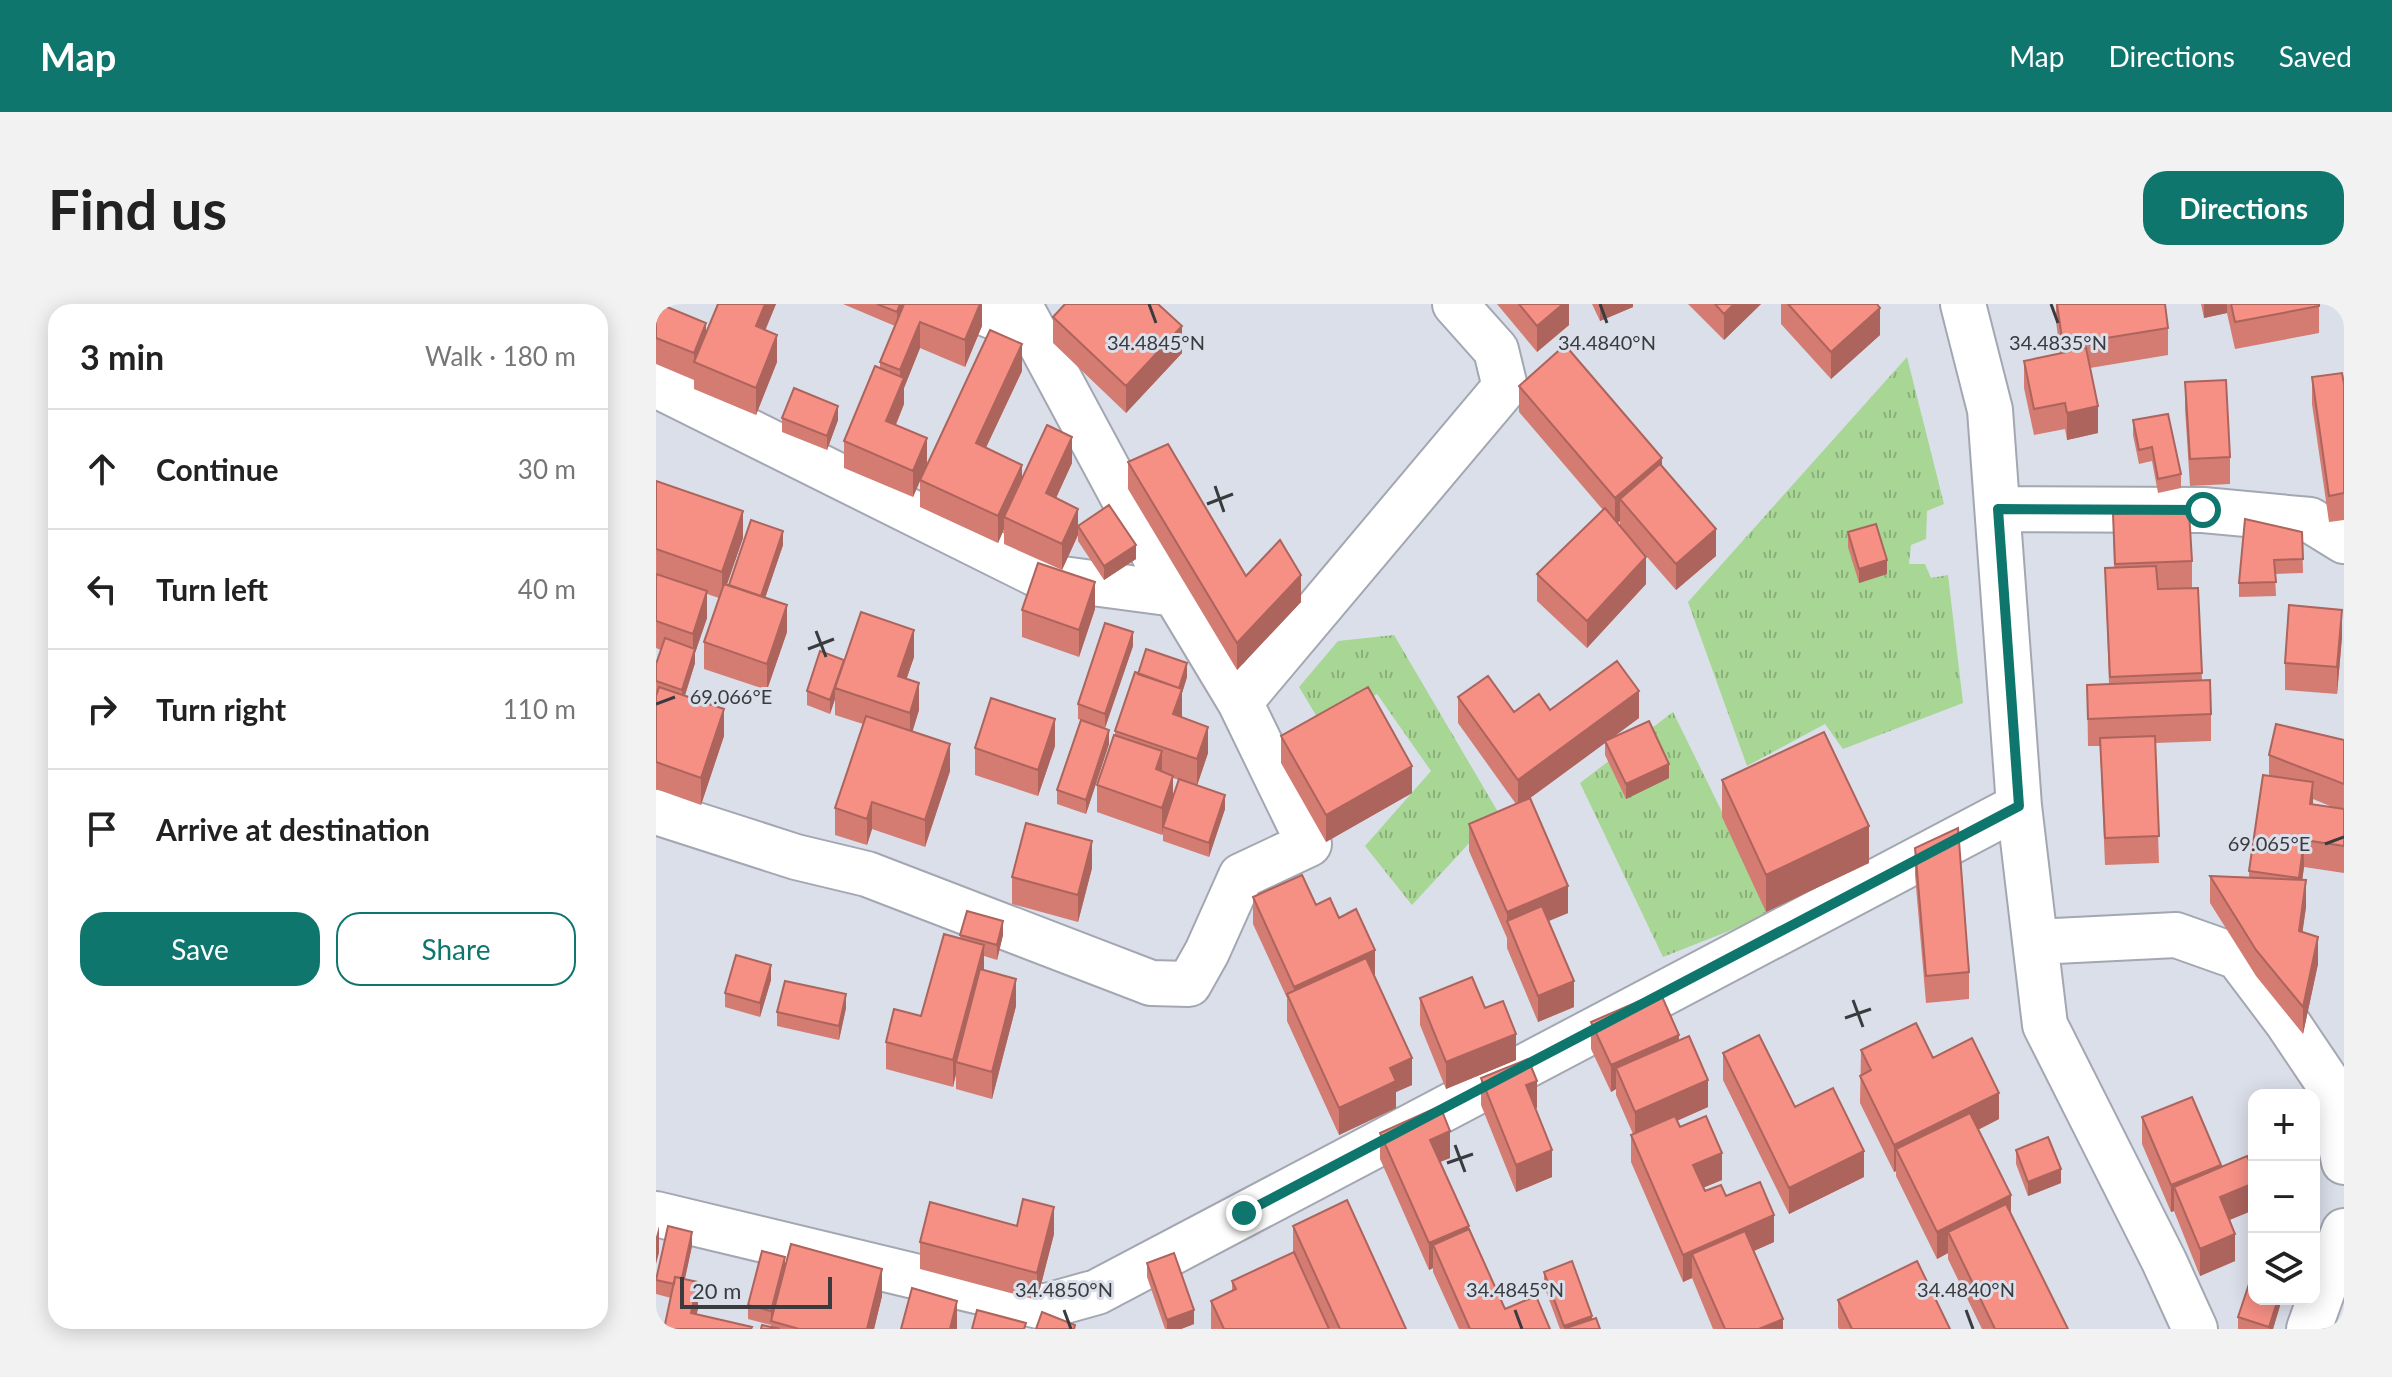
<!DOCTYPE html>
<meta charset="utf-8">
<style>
:root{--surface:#fff;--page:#f2f2f2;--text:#222;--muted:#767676;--line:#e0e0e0;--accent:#0f766e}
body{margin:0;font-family:Lato,sans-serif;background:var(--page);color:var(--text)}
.controls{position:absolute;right:24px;bottom:24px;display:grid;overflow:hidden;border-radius:16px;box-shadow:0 4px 20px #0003}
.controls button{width:72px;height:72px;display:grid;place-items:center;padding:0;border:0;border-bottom:2px solid var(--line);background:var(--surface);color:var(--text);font:40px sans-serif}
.scale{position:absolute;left:24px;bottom:20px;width:152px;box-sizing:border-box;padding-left:8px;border:4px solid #393b3f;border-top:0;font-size:22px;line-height:28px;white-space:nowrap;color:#393b3f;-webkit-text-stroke:6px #dbdfea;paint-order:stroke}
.stop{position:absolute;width:24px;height:24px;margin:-18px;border:6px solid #0f766e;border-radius:50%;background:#fff}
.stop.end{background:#0f766e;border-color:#fff;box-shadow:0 2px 8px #0008}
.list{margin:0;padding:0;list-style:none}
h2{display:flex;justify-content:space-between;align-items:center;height:104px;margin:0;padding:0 32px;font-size:34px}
h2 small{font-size:26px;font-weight:400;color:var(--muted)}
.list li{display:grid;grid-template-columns:52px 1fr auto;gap:24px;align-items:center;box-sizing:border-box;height:120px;padding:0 32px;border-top:2px solid var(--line)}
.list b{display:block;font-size:30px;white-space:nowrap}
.list em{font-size:26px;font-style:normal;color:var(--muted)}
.actions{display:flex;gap:16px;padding:24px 32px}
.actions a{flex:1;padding:18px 0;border:2px solid var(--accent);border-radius:24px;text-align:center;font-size:28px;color:var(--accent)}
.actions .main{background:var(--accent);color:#fff}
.icon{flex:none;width:44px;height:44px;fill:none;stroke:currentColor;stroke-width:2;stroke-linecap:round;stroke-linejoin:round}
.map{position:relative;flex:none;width:1688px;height:1025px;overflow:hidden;border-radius:24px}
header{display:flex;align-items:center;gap:48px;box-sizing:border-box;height:112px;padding:0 40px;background:var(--accent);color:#fff}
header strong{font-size:38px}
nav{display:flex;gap:44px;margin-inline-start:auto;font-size:28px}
.intro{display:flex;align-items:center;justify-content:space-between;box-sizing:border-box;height:192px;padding:0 48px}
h1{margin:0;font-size:56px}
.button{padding:20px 36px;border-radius:24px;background:var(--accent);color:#fff;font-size:28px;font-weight:700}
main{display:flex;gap:48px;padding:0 48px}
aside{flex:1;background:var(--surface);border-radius:24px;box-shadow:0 4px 20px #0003}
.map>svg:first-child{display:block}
.grass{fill:url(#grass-tufts)}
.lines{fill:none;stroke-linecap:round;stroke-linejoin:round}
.minor-casing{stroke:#a3a7b1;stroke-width:48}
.minor{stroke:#fff;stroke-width:44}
.wall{fill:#d47b72;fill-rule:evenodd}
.shaded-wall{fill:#ac645c}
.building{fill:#f68f84;stroke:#ac645c;stroke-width:2}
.route{stroke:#0f766e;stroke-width:10}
.ticks{fill:none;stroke:#393b3f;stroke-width:3}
.ticks-label{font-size:20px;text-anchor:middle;fill:#393b3f;stroke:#dbdfea;stroke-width:6;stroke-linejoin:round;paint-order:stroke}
</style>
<header>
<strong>Map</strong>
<nav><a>Map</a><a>Directions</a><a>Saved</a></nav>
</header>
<div class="intro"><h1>Find us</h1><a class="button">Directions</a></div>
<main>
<aside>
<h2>3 min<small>Walk · 180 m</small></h2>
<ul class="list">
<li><svg class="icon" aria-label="ahead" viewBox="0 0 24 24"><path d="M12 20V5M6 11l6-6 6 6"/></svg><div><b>Continue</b></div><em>30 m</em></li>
<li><svg class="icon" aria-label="left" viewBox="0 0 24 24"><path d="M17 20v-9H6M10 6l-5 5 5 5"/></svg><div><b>Turn left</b></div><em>40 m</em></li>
<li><svg class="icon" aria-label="right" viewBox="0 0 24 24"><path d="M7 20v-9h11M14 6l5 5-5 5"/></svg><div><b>Turn right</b></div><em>110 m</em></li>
<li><svg class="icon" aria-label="arrive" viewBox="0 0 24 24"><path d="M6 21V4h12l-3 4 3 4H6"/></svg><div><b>Arrive at destination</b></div></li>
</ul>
<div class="actions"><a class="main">Save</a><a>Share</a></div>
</aside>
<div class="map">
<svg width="1688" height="1025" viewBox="0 0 1688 1025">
<defs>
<pattern id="grass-tufts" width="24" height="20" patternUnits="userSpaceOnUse" patternTransform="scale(2)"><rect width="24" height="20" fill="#a8d695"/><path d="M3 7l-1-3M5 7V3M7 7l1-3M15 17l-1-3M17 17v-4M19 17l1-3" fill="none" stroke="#8aaf7b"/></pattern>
</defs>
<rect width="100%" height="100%" fill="#dbdfea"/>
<!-- grass -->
<path class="grass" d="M1251,53L1288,200L1271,207L1270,235L1255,241L1253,260H1269L1275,274L1292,271L1307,399L1187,445L1169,420L1091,462L1032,298Z
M738,331L842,508L756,601L709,542L775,467L721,390L667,423L643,383L682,337Z
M1017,408L1116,610L1007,653L924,479Z"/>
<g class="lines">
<defs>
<path id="minor" d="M305,0L379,29
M1307,0L1334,106L1363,502L1389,721L1508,957L1539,1025
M0,81L384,272L519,290
M1342,205L1547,206L1654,216L1688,237
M584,398L849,83L840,46L799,0
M0,508L140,553L211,570L495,679L533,680L551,648L585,572L653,540L584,398L519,290L363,0
M1379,638L1520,631L1582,653L1631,718L1672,779L1688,858
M0,910L387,1003L441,988L1363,502
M1653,1025L1688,927"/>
</defs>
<!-- minor casing -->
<use href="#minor" class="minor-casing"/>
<!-- minor -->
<use href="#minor" class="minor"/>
</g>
<!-- wall -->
<path class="wall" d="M0,0L50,29L62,0H120L109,26L121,58L100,111L38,85V75V76L0,60Z
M187,0H326V22L309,63L264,44L248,84V100L240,121L271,161L366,67L330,143L366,174L416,159L400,194L422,231L406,266L348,240V225L342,239L264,203V177L257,193L188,164V137L224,64V58L239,22Z
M841,0H913V21L881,48Z
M936,0H977V3L944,17Z
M1032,0H1105L1068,36Z
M1125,0H1221L1224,31L1175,75L1125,20Z
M1400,0H1509L1512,24V51L1434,64L1442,129L1411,136L1409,125L1378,131L1368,84V57L1404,49L1400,17Z
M1545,0H1663V29L1579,45L1571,9L1548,14Z
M397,13L526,49L470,109L397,39Z
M1656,73L1688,80V216L1673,218L1656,100Z
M1529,78L1574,153V180L1534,182L1529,105Z
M863,82L1006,163L1060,252L1020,286L964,222V217L961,219L990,280L931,344L881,297V270L947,206L863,108Z
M126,114L182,116L171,146L126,128Z
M1477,116L1525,170V184L1502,189L1496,157L1483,160L1477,131Z
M472,158L590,272L645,298L581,366L472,185Z
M0,177L87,234L71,280L73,281L127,241L109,294L131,328L111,386L48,365V338L63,294L51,290V314L39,349V359L29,392L68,432L45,501L0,485V360L5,346L0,344Z
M1457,210L1536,257V284H1542L1546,377L1555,410V437L1499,439L1503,559L1449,561L1444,442H1432L1431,381L1453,380L1449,264H1458Z
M422,222L480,255L448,276L422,237Z
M1192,228L1231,270L1203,279L1192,243Z
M1646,228L1647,269L1619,270L1620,292L1583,293V279Z
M439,305L423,353L366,333V306Z
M1686,333L1681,390L1629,386V359Z
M477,342L449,424L453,440L430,510L401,500V486L425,416L422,415V400Z
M258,353L251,374L263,406L256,427L294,467L269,543L216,525L211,541L179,531V504L207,420L179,411V395L174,410L151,401V387L188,356Z
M531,373L526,389V413L552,449L541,481L569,505L553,553L507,537V530L506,531L441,508V481L459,431V427ZM517,474L523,476L517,492Z
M802,393L858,408L894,406L983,414L956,434L1013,474L970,495L949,451V439L874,494L912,609L892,617L918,703L882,718L851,644V634L813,547V520L860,500L802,419Z
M625,432L756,489L670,538L625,459Z
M1688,436V569L1648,563L1646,576L1650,603L1646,628L1662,660L1647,730L1600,672L1554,599V572L1593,573V567L1613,472V451ZM1657,495L1679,504L1657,500Z
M399,442L382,492L319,471V444Z
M1066,476L1213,559L1110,608L1066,513Z
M1259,544L1313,668V695L1270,699L1259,571Z
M436,564L422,618L356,600V573Z
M597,593L660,601L683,614L719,673L756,781L740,788V804L683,831L631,717V694L597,620Z
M304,631H347L341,656L328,652V666L360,702L336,795L300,785V770L297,783L230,765V738L265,712L304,634Z
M115,676L104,713L69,703V689Z
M764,694L829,704L860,756L790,785L764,721Z
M190,704L183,736L121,722V708Z
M935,718L1023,737L1052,803L1021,817L1024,823L1066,876L1048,883L1049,887L1070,892L1118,938L1098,947L1127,1025H1057L1036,974L1027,978L975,858V831L977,830L960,791V785L955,788L935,745Z
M1205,746L1277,754L1343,815L1322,826L1355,910L1412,1025H1326L1292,955V949L1281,955L1240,872V867L1238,868L1204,799Z
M1067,749L1139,803L1208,873L1133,910L1067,776Z
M825,774L881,804L879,805L896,873L860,888L825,801Z
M1486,813L1565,863L1579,957L1544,972L1518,907L1515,908L1486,840Z
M724,829L794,854L784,858L849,1005L894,1025H803L777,968V964L773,966L724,855Z
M1360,846L1405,879L1372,892L1360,860Z
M361,922L398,930L381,996L264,965V938Z
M637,922L750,1025H555V997L576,987V977L637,949Z
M36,942L29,975L42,1005L8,1025L15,994L0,990V976Z
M491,959L538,1020L525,1025H509L491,973Z
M129,964L226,992L218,1025H105L115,1023V1021L92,1015V1001Z
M888,968L936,1015L944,1025H904L888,982Z
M1598,995H1626L1617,1025H1582V1013Z
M1182,996L1294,1025H1183L1182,1023Z"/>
<!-- shaded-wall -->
<path class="shaded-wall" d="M109,0H120L100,49V22Z
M244,0H250L241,22V8Z
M324,0H326V22L309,63V36Z
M907,0H913V21L881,48V22Z
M944,0H977V3L944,17Z
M1078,0H1105L1068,36V10Z
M1548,0H1571V9L1548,14Z
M1224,4V31L1175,75V48Z
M264,18V44L248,84V100L230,144V117L244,83V66Z
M50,19V46L38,58V76V49Z
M526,22V49L470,109V82Z
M121,31V58L100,111V84Z
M366,40V67L320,165V139Z
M182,102V116L171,146V132Z
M1442,102V129L1411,136V109Z
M416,133V159L390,216V189Z
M271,134V161L257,193V167Z
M1006,154V181L964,195V217L959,221V194Z
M366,161V187L348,213V225L342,239V212Z
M422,205V231L406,266V240Z
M87,207V234L66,295V268Z
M1060,225V252L1020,286V260Z
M127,227V241L103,312V298Z
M480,241V255L448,276V262Z
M990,253V280L931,344V317Z
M1231,256V270L1203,279V265Z
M645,271V298L581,366V339Z
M439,278V305L423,353V326Z
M51,287V314L39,349V359L26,400V386L37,352V330Z
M131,301V328L111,386V360Z
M1686,306V333L1681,390V363Z
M258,326V353L242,398V372Z
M477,328V342L449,424V410Z
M188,356L179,384V395L174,410V396Z
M531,359V373L526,389V412L517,437V410L521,392Z
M263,379V406L254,436V409Z
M983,387V414L862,503V476Z
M68,405V432L45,501V474Z
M399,415V442L382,492V466Z
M552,423V449L541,482V455Z
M453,426V440L430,510V496Z
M294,440V467L269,543V516Z
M506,447V473L500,465Z
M1013,460V474L970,495V480Z
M756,462V489L670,538V511Z
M517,472V499L507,523L506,531V504Z
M1657,478V505L1654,500Z
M569,491V505L553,553V539Z
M216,498V525L211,541V515Z
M1213,522V559L1110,608V571Z
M1648,536V563L1643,601V574Z
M436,537V564L422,618V591Z
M1650,576V603L1643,654V627Z
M912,582V609L857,632L851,618V608Z
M347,617V631L341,656V641Z
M1662,633V660L1647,730V703Z
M328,641V668L300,758V770L297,783V756Z
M719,646V673L638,706V683Z
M115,661V676L104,713V699Z
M360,675V702L336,795V768Z
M918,677V703L882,718V692Z
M190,690V704L183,736V722Z
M860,730V756L790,785V758Z
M1023,731V758L960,764V785L955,788V761Z
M756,754V781L740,788V804L683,831V804L734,764Z
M1052,776V803L979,835V808Z
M881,777V804L870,808V781Z
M1343,789V815L1248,863L1240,845V867L1238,868V841Z
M794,827V854L774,862V836Z
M896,846V873L860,888V861Z
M1208,847V873L1133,910V884Z
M1066,849V876L1037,888V861Z
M1565,861V888L1518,883V907L1515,908V881Z
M1405,865V879L1372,892V878Z
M1598,879V906L1564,920V893Z
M1355,891V918L1292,928V949L1281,955V928Z
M398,903V930L381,996V969Z
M1118,911V938L1045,970L1036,950V974L1027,978V951Z
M3,922V949L0,960V933Z
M813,922V949L777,941V964L773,966V939Z
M36,928V942L24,996V982Z
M1579,930V957L1544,972V945Z
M129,953V967L115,1017V1007Z
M226,965V992L218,1025H211Z
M42,978V1005L37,1025L35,1009Z
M1622,995H1626L1617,1025H1613Z
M301,997V1025H294Z
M538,1006V1020L525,1025H511V1016Z
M936,1012V1025H908V1022Z
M1127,1015V1025H1103Z"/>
<!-- building -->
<path class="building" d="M0,0H4L50,19L38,49L0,34Z
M62,0H109L100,22L121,31L100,84L38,58Z
M221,0H244L241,8Z
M248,0H324L309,36L264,18L244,66L224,58Z
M409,0H502L526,22L470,82L397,13Z
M863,0H907L881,22Z
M1059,0H1078L1068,10Z
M1132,0H1221L1224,4L1175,48Z
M1401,0H1509L1512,24L1407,41Z
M1575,0H1663V2L1579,18Z
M334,26L366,40L320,139L366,161L342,212L264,176Z
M909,41L1006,154L959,194L863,82Z
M1430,44L1442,102L1411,109L1409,99L1378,105L1368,57Z
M219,62L248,74L230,117L271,134L257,167L188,137Z
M1686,69L1688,80V189L1673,192L1656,73Z
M1570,76L1574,153L1534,155L1529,78Z
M138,84L182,102L171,132L126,114Z
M1512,110L1525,170L1502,175L1496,143L1483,146L1477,116Z
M391,121L416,133L390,189L422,205L406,240L348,213Z
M512,140L590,272L624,236L645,271L581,339L472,158Z
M1004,160L1060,225L1020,260L964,195Z
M0,177L87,207L66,268L0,245Z
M453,201L480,241L448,262L422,222Z
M949,204L990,253L931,317L881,270Z
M1533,207L1536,257L1459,260L1457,210Z
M1589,215L1646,228L1647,255L1618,256L1620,278L1583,279Z
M95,216L127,227L105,292L73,281Z
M1220,220L1231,256L1203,265L1192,228Z
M382,259L439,278L423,326L366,306Z
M1500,262L1502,285L1542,284L1546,369L1454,373L1449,264Z
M0,270L51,287L37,330L0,317Z
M68,280L131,301L111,360L48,338Z
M1633,301L1686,306L1681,363L1629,359Z
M205,308L258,326L242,372L263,379L254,409L179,384Z
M449,319L477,328L449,410L422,400Z
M9,334L39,345L26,386L0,377V360Z
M490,345L531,359L523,384L482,370Z
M164,347L188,356L174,396L151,387Z
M961,357L983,387L862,476L802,393L832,372L858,408L883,390L894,406Z
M479,368L526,385L517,410L552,423L541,455L459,427Z
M1554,376L1555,410L1432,415L1431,381Z
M3,383L68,405L45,474L0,458V392Z
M712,383L756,462L670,511L625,432Z
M335,394L399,415L382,466L319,444Z
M210,412L294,440L269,516L216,498L211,515L179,504Z
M425,416L453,426L430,496L401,486Z
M993,417L1013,460L970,480L949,437Z
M1620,420L1688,436V480L1613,451Z
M1168,428L1213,522L1110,571L1066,476Z
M458,431L506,447L500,465L517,472L506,504L441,481Z
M1499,432L1503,532L1449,534L1444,434Z
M1607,471L1657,478L1654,500L1688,505V542L1648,536L1643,574L1593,567Z
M523,475L569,491L553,539L507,523Z
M874,494L912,582L851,608L813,520Z
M370,519L436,537L422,591L356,573Z
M1302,524L1313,668L1270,672L1259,544Z
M646,571L660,601L674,594L683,614L700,605L719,646L638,683L597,593Z
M1554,572L1650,576L1643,627L1662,633L1647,703L1600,646Z
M886,602L918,677L882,692L851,617Z
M311,607L347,617L341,641L304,631Z
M288,630L328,641L297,756L230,738L238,705L265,712Z
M80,651L115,661L104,699L69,689Z
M710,654L756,754L734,764L740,777L683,804L631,690Z
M324,665L360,675L336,768L300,758Z
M816,673L829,704L847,697L860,730L790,758L764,694Z
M129,677L190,690L183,722L121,708Z
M1004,688L1023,731L955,761L935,718Z
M1260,719L1277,754L1316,734L1343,789L1238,841L1204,772L1215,766L1205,746Z
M1103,731L1139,803L1177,784L1208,847L1133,884L1067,749Z
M1033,732L1052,776L979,808L960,764Z
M872,755L881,777L870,781L896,846L860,861L825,774Z
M1536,793L1565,861L1515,881L1486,813Z
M784,802L794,827L774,836L813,922L773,939L724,829Z
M1314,809L1355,891L1281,928L1240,845Z
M1019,812L1024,823L1050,812L1066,849L1037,861L1049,887L1065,881L1070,892L1104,878L1118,911L1027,951L975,831Z
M1392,833L1405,865L1372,878L1360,846Z
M1591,852L1598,867V879L1564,893L1579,930L1544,945L1518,883Z
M367,895L398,903L381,969L264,938L274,898L361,922Z
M691,896L750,1025H684L637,922Z
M1350,900L1412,1025H1339L1292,928Z
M12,922L36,928L26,974L19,973L18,980L0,976Z
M813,925L849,1005L880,992L894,1025H814L777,941Z
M1089,927L1127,1015L1103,1025H1069L1036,950Z
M135,940L226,965L211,1025H143L115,1017Z
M106,947L129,953L115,1007L92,1001Z
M638,948L673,1025H568L555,997L580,985L576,977Z
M518,949L538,1006L511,1016L491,959Z
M916,957L936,1012L908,1022L888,968Z
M1261,957L1294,1025H1196L1182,996Z
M1598,965V995H1622L1613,1023L1582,1013Z
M19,973L42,978L35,1009L96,1023L95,1025H8Z
M256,984L301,997L294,1025H245Z
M321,1006L370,1019L368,1025H316Z
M386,1008L419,1021L418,1025H380Z
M940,1014L944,1025H911L910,1024Z
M106,1021L124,1025H105Z"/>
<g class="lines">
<!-- route -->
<path class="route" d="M588,909L1363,502L1342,205L1547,206"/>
</g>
<!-- ticks -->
<path class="ticks" d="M493,0L500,19M944,0L951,19M1395,0L1402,19M559,182L568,208M551,200L577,190M160,327L170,353M152,345L178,335M0,400L19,393M1669,540L1688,533M1197,696L1207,723M1189,714L1215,705M799,841L809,868M791,859L817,850M408,1006L415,1025M859,1006L866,1025M1310,1006L1317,1025"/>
<g class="ticks-label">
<text x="500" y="46">34.4845°N</text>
<text x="951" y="46">34.4840°N</text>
<text x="1402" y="46">34.4835°N</text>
<text x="75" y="400">69.066°E</text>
<text x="1613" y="547">69.065°E</text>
<text x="408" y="993">34.4850°N</text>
<text x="859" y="993">34.4845°N</text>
<text x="1310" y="993">34.4840°N</text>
</g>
</svg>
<div class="controls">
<button>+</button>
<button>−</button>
<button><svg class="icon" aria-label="layers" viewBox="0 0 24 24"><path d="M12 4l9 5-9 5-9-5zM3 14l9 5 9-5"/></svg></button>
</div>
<div class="scale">20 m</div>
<div class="stop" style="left:1547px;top:206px"></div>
<div class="stop end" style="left:588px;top:909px"></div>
</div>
</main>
